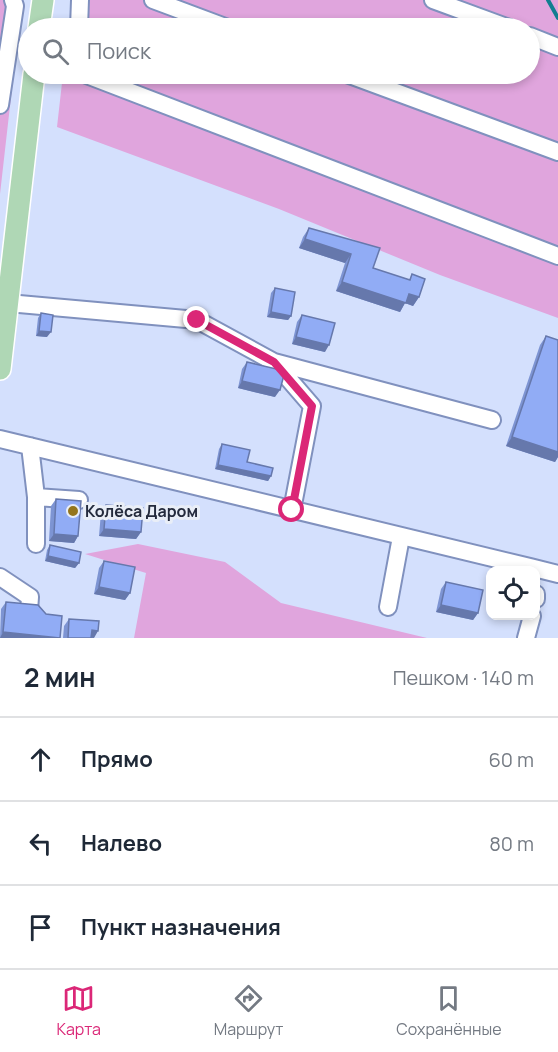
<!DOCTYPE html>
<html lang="ru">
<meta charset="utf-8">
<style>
:root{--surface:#fff;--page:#f2f2f3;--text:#1f2937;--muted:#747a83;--line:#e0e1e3;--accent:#db2777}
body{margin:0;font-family:Manrope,sans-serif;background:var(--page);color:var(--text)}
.controls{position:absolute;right:18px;bottom:18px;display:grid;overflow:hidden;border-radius:12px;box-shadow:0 3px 9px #0003}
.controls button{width:54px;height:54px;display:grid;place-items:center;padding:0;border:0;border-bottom:2px solid var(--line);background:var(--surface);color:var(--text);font:30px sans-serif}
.stop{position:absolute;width:18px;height:18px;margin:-14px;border:4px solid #db2777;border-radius:50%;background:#fff}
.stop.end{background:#db2777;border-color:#fff;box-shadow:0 2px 6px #0008}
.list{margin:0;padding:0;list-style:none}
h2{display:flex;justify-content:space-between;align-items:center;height:78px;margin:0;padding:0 24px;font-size:26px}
h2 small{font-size:20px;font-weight:400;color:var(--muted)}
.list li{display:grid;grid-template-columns:39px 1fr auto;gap:18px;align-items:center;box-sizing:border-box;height:84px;padding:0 24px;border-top:2px solid var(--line)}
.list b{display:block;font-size:22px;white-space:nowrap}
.list em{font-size:20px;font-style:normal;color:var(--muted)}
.icon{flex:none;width:33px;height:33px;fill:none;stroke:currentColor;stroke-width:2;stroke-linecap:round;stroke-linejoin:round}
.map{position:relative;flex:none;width:558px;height:638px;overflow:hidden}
.search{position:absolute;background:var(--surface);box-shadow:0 3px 9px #0003;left:18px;right:18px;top:18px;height:66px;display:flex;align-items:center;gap:15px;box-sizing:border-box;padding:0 21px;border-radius:33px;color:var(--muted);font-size:22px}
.sheet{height:330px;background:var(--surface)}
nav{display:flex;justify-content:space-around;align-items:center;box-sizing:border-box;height:84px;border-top:2px solid var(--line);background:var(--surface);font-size:16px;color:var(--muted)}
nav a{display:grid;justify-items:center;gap:3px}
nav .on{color:var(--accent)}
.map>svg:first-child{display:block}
.green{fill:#e0a5dd}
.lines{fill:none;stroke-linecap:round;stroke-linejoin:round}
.stream{stroke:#127e90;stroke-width:4}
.minor-casing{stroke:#8091be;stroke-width:20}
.major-casing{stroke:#fff;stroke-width:24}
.minor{stroke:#fff;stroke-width:16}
.major{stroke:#afd7b5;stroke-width:21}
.wall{fill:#7d94d3}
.shaded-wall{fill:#6678ac}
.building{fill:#91acf5;stroke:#6678ac;stroke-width:1.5}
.route{stroke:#db2777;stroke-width:8}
.poi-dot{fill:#94751c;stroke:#e9eef7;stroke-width:2}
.labels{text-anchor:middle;stroke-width:6;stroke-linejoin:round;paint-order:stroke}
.poi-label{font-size:16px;font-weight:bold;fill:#242b3d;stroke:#e9eef7;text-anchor:start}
</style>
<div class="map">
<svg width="558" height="638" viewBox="0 0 558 638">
<rect width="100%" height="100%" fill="#d4e0fd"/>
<!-- green -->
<path class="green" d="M0,0H22L0,194Z
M72,0H558V318L440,275L279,209L57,127L63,74H530V28H69Z
M138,544L225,562L281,603L427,638H134L146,573L85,554Z"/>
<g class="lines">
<!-- stream -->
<path class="stream" d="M548,0L558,18"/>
<defs>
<path id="minor" d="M153,0L228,28
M433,0L509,28
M79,28L80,0
M530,36L558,47
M84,74L558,256
M347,74L558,152
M0,105L15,6L13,0
M8,303L197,320L274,362L492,420
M274,362L312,406L292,510
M0,439L530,567L531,570
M30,446L36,497L79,500
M36,544V497
M530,567L558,574
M0,577L30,597L29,611
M536,594V599
M388,607L401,537
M526,638L532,616"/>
<path id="major" d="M39,28L43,0
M0,369L34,74"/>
</defs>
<!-- minor casing -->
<use href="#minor" class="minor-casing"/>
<!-- major casing -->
<use href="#major" class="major-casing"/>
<!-- minor -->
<use href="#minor" class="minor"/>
<!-- major -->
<use href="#major" class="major"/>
</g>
<!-- wall -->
<path class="wall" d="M309,228L373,268L409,280L412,274L419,297L413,306L405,303L400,312L336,291L345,263L299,248L303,237Z
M275,288L291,316L288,320L267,317L271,293Z
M41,313L47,337L36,336L38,318Z
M302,315L325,352L292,344L297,322Z
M546,336L558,340V457L555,462L506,446L540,345Z
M247,362L275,397L238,388L242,369Z
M222,444L247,462L271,476L268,481L215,469L219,449Z
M56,499L78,536L74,543L49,541L51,506Z
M106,505L141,532L136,539L99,536L101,512Z
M50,545L79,563L75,568L45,561L47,550Z
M104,561L130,593L125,600L94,594L99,568Z
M446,582L478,613L473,620L436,612L441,589Z
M6,602L60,638H0L1,609Z
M69,619L94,638H63L64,626Z"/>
<!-- shaded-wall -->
<path class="shaded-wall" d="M305,239L351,254L345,263L299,248Z
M342,282L409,294L419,297L413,306L405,303L400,312L336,291Z
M271,312L291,316L288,320L267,317Z
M39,331L51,332L47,337L36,336Z
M296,337L329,345L325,352L292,344Z
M242,381L280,390L275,397L238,388Z
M512,437L558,452V457L555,462L506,446Z
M218,465L271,476L268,481L215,469Z
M104,529L141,532L136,539L99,536Z
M54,534L78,536L74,543L49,541Z
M48,556L79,563L75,568L45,561Z
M99,587L130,593L125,600L94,594Z
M441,605L478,613L473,620L436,612Z
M92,630L98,631L94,638L87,637Z
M3,632L59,638H0Z"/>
<!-- building -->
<path class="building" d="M309,228L380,248L373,268L410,280L412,274L425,279L419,297L409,294L406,303L342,282L351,254L305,239Z
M275,288L295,292L291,316L271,312Z
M41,313L53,315L51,332L39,331Z
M302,315L335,323L329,345L296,337Z
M546,336L558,340V452L512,437Z
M247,362L285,371L280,390L242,381Z
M222,444L250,450L247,462L273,468L271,476L218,465Z
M56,499L81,501L78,536L54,534Z
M106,505L143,508L141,532L104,529Z
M50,545L81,552L79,563L48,556Z
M104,561L135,567L130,593L99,587Z
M446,582L483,590L478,613L441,605Z
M6,602L38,605L46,614L62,616L60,638L3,632Z
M69,619L99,621L98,631L92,630L91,638H68Z"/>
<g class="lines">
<!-- route -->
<path class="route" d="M197,320L274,362L312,406L292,510"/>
</g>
<!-- markers -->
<circle class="poi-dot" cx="73" cy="511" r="6"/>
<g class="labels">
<!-- poi labels -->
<g class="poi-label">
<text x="85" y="517">Колёса Даром</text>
</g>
</g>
</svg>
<div class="controls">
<button><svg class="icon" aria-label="locate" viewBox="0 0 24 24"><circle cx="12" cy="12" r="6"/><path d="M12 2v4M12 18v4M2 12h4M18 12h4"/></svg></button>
</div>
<div class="stop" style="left:292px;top:510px"></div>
<div class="stop end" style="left:197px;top:320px"></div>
<div class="search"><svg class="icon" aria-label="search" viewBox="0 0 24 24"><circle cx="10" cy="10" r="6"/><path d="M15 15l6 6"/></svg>Поиск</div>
</div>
<section class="sheet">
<h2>2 мин<small>Пешком · 140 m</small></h2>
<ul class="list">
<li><svg class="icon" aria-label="ahead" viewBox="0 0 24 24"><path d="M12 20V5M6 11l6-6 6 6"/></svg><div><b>Прямо</b></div><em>60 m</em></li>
<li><svg class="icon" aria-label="left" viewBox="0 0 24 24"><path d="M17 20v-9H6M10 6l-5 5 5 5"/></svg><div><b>Налево</b></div><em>80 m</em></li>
<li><svg class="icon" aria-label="arrive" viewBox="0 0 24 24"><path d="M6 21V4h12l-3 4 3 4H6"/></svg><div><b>Пункт назначения</b></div></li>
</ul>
</section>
<nav>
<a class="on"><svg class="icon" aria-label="map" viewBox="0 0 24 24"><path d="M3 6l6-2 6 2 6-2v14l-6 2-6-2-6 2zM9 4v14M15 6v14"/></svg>Карта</a>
<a><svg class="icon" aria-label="directions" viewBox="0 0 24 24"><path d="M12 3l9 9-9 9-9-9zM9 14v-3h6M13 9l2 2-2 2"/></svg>Маршрут</a>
<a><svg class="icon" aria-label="saved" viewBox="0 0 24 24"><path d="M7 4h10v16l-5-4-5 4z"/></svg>Сохранённые</a>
</nav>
